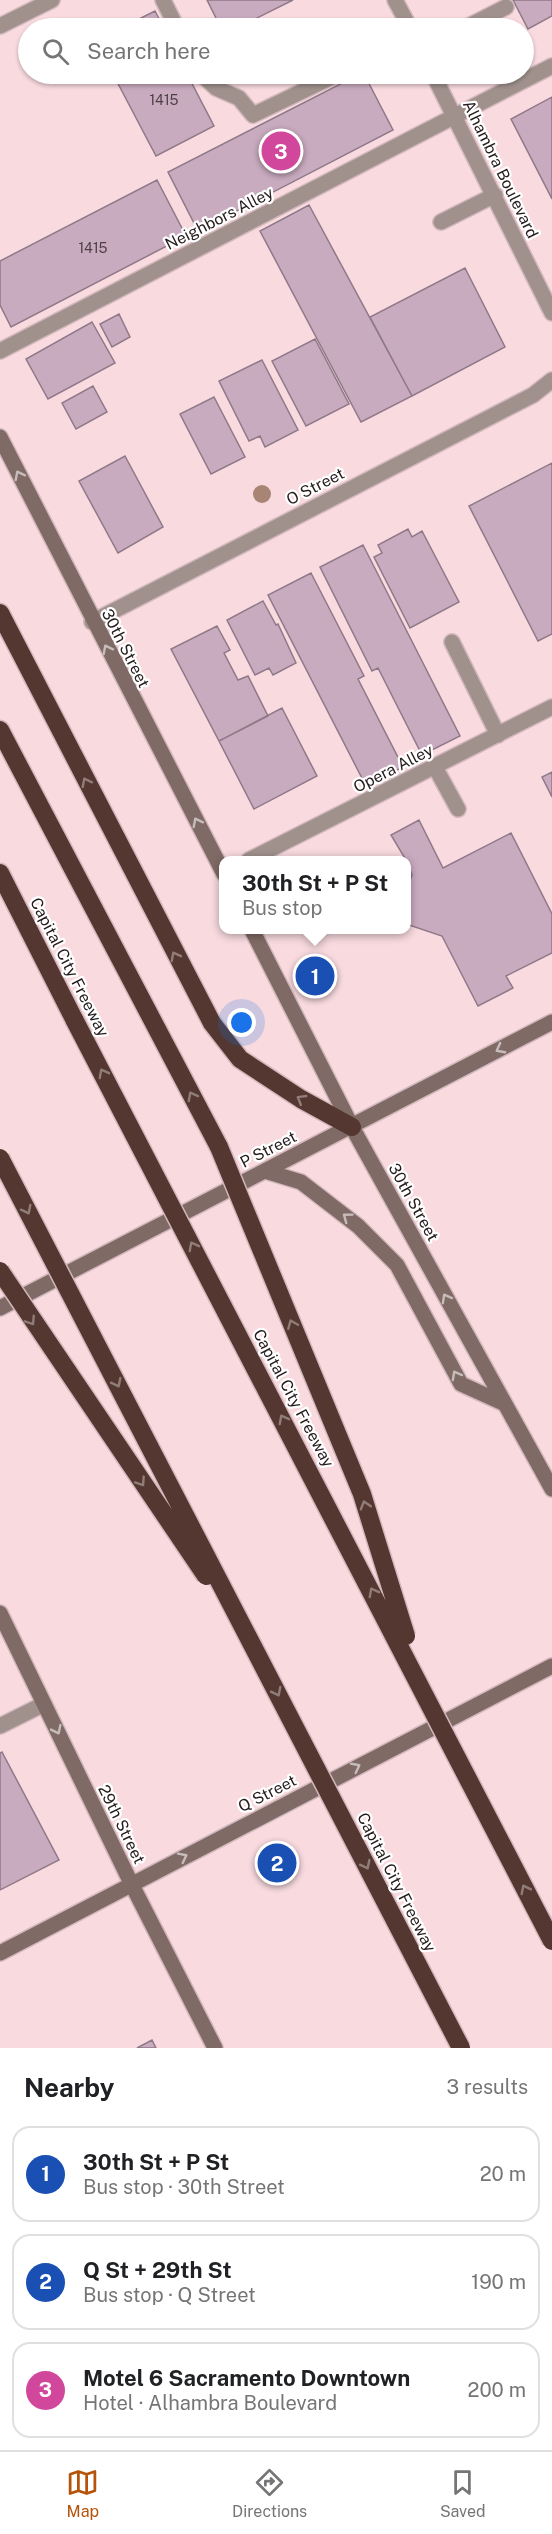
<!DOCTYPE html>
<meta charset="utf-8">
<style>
:root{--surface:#fff;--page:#f2f2f2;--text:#202124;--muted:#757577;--line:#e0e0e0;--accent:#b45309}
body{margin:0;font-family:"Public Sans",sans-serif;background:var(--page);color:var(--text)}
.you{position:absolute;left:242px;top:1023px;width:21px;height:21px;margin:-15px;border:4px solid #fff;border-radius:50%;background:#1a73e8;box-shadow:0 0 0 9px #1a73e833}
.badge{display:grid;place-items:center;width:39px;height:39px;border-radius:50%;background:var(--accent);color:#fff;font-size:20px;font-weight:700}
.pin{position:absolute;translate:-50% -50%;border:3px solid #fff;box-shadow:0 2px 6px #0006}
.popup{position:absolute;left:219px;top:856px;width:192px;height:78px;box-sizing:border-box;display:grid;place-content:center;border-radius:12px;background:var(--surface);filter:drop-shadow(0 2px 4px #0005);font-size:20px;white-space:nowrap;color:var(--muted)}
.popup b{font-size:22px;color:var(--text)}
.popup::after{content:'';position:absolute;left:50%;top:100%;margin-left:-12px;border:12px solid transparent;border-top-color:var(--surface)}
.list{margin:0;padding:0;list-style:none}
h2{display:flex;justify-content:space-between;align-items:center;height:78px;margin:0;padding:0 24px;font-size:26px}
h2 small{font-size:20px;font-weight:400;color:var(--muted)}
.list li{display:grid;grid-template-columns:39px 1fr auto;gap:18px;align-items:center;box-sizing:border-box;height:96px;margin:0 12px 12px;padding:0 12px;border:2px solid var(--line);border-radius:18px}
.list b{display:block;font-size:22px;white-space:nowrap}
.list p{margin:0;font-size:20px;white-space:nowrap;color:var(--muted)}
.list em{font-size:20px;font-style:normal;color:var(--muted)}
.icon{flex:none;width:33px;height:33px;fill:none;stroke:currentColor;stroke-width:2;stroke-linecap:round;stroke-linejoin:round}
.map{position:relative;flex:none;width:552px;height:2048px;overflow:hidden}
.search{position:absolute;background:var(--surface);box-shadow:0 2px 4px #0004;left:18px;right:18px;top:18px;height:66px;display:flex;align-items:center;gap:15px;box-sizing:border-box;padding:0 21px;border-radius:33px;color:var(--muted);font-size:22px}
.sheet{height:402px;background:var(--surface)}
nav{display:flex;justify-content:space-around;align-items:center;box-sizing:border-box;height:84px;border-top:2px solid var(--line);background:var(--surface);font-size:16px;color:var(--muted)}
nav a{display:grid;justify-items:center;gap:3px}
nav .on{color:var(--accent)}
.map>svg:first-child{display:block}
.building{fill:#c9abbf;stroke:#8f7988;stroke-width:1.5}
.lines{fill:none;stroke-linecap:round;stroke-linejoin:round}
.service-casing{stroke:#d2b8bc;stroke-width:18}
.minor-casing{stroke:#d2b8bc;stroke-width:18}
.tertiary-casing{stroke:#d2b8bc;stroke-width:18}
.secondary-casing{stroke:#d2b8bc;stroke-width:18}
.motorway-casing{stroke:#d2b8bc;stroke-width:21}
.service{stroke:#a0918d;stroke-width:15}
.minor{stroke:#a0918d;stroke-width:15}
.tertiary{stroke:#a0918d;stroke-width:15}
.secondary{stroke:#806a65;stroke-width:15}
.motorway{stroke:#543730;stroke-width:18}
.motorway-bridge-casing{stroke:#d2b8bc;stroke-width:21;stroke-linecap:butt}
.motorway-bridge{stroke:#543730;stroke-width:18}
.tree{fill:#a78473}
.oneway{stroke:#c6bcba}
.oneway2{stroke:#907d78}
.labels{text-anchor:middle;stroke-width:4.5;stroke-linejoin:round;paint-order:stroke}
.number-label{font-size:14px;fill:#4e3f46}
.street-label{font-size:16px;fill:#251b1d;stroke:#fff}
</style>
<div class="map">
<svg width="552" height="2048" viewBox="0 0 552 2048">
<rect width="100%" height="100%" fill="#f8dadf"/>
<!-- building -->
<path class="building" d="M207,0H293L237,28H221Z
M513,0H552V16L528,29Z
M155,11L164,28H121Z
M113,74H187L214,126L156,156Z
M360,74H364L393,130L198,231L168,172Z
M552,97V199L511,119Z
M157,180L186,236L11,327L0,305V261Z
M309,205L412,396L361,422L260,231Z
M465,268L505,347L412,396L370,317Z
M119,314L130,337L112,347L100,324Z
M92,322L115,363L48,399L26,359Z
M315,339L349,404L306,426L272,361Z
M262,360L298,430L265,447L260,436L249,441L219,381Z
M93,386L107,412L76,429L62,403Z
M214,397L245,457L211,474L180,414Z
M125,456L163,527L118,553L79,481Z
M552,463V634L538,641L469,506Z
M408,529L412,537L422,531L459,602L410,628L374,557L382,553L378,545Z
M363,545L460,736L422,755L378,668L372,671L320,567Z
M311,573L364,676L358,679L403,767L366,786L268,595Z
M263,601L276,625L278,624L296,663L273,675L269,668L255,675L227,620Z
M217,626L230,650L224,653L238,680L248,676L268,716L219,741L171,649Z
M282,708L317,776L254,809L219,741Z
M552,772V797L542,777Z
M419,820L443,868L511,833L552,914V953L506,976L513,988L478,1006L442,936L406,924V891L412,875L406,860L391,835Z
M2,1752L59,1860L0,1890V1753Z
M152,2040L156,2048H137Z"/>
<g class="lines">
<defs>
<path id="service" d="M163,0L177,28
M465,28L506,7
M201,74L216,88L239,98L253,115L338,74
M441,222L495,195
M0,351L455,116
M452,642L498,735
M435,767L458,809
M249,860L552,707
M0,1726L44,1704"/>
<path id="minor" d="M0,26L52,0
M455,116L552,66
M92,622L533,395L552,380"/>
<path id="tertiary" d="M395,0L410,28
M433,74L552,313"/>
<path id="secondary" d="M0,437L224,874
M252,930L352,1127L552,1489
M265,1171L301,1182L358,1226L397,1265L461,1384L505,1404
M0,1308L552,1022
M0,1613L131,1883L215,2048
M0,1953L552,1666"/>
<path id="motorway" d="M0,613L212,1023L240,1059L301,1099L352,1127
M0,730L219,1147
M0,873L75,1021"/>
</defs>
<!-- service casing -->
<use href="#service" class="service-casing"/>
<!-- minor casing -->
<use href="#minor" class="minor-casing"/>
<!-- tertiary casing -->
<use href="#tertiary" class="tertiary-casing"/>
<!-- secondary casing -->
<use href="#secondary" class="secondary-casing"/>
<!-- motorway casing -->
<use href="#motorway" class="motorway-casing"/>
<!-- service -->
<use href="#service" class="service"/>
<!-- minor -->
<use href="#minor" class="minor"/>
<!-- tertiary -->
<use href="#tertiary" class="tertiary"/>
<!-- secondary -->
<use href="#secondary" class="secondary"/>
<!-- motorway -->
<use href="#motorway" class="motorway"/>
<defs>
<path id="motorway-bridge" d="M75,1021L552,1941
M219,1147L362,1494L406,1636
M0,1158L461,2048
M0,1271L206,1576"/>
</defs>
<!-- motorway-bridge casing -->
<use href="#motorway-bridge" class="motorway-bridge-casing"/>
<!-- motorway-bridge -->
<use href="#motorway-bridge" class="motorway-bridge"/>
</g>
<!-- trees -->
<circle class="tree" cx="262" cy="494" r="9"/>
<!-- one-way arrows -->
<defs><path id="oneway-chevron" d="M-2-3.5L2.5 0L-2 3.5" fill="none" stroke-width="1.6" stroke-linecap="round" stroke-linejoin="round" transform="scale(1.5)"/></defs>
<g class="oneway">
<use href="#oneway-chevron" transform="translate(19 475) rotate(-117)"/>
<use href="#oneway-chevron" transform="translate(107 649) rotate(-117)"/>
<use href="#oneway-chevron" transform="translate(197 822) rotate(-117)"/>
<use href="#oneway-chevron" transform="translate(500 1049) rotate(152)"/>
<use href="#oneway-chevron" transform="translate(347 1217) rotate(-143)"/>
<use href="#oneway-chevron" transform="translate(446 1298) rotate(-119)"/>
<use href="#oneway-chevron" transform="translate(456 1375) rotate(-119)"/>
<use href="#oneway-chevron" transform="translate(57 1730) rotate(64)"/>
<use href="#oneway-chevron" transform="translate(356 1767) rotate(-27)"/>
<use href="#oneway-chevron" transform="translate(183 1857) rotate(-27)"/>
</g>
<g class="oneway2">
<use href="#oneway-chevron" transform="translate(86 782) rotate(-117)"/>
<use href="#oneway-chevron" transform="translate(175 956) rotate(-118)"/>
<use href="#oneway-chevron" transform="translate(103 1073) rotate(-118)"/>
<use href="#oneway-chevron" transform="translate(192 1096) rotate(-118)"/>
<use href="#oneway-chevron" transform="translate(301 1099) rotate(-149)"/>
<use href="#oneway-chevron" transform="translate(27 1210) rotate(63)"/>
<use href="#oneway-chevron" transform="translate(193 1246) rotate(-118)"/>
<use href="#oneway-chevron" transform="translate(31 1321) rotate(57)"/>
<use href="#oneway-chevron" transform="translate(292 1324) rotate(-112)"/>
<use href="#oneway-chevron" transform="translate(117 1383) rotate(63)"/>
<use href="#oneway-chevron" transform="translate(283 1419) rotate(-118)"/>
<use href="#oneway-chevron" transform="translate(141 1482) rotate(56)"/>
<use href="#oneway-chevron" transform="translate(365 1505) rotate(-107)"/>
<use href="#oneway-chevron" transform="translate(373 1592) rotate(-118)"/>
<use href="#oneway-chevron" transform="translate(277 1692) rotate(63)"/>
<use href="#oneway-chevron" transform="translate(366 1865) rotate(63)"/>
<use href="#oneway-chevron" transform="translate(525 1889) rotate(-117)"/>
</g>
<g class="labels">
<!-- number labels -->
<g class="number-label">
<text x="164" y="105">1415</text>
<text x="93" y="253">1415</text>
</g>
<!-- street labels -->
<g class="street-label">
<text transform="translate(501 169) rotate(64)" y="6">Alhambra Boulevard</text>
<text transform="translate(219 218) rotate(-27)" y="6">Neighbors Alley</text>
<text transform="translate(315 486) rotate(-27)" y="6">O Street</text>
<text transform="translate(126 648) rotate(63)" y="6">30th Street</text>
<text transform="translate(393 768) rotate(-27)" y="6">Opera Alley</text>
<text transform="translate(70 967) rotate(63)" y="6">Capital City Freeway</text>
<text transform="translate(268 1149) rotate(-27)" y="6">P Street</text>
<text transform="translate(414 1202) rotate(61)" y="6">30th Street</text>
<text transform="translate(294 1398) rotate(62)" y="6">Capital City Freeway</text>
<text transform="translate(267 1793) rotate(-27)" y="6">Q Street</text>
<text transform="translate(122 1824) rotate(64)" y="6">29th Street</text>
<text transform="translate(397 1882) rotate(63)" y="6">Capital City Freeway</text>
</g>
</g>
</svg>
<div class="you"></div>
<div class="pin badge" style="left:315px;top:976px;background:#1a4fb4">1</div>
<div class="popup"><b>30th St + P St</b>Bus stop</div>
<div class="pin badge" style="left:277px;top:1863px;background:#1a4fb4">2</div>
<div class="pin badge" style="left:281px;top:151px;background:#d1479c">3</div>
<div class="search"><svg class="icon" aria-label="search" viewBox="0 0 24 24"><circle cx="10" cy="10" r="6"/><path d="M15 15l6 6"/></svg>Search here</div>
</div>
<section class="sheet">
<h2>Nearby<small>3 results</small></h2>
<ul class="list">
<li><span class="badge" style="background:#1a4fb4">1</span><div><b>30th St + P St</b><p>Bus stop · 30th Street</p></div><em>20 m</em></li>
<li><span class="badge" style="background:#1a4fb4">2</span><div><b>Q St + 29th St</b><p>Bus stop · Q Street</p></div><em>190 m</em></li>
<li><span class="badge" style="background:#d1479c">3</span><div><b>Motel 6 Sacramento Downtown</b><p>Hotel · Alhambra Boulevard</p></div><em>200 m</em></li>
</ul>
</section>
<nav>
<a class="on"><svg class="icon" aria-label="map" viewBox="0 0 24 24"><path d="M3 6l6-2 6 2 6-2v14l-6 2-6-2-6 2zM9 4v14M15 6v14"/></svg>Map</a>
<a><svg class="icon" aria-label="directions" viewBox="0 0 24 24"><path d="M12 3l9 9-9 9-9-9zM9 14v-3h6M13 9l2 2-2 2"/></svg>Directions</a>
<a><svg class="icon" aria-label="saved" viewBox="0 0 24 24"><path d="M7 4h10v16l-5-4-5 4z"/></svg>Saved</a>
</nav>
